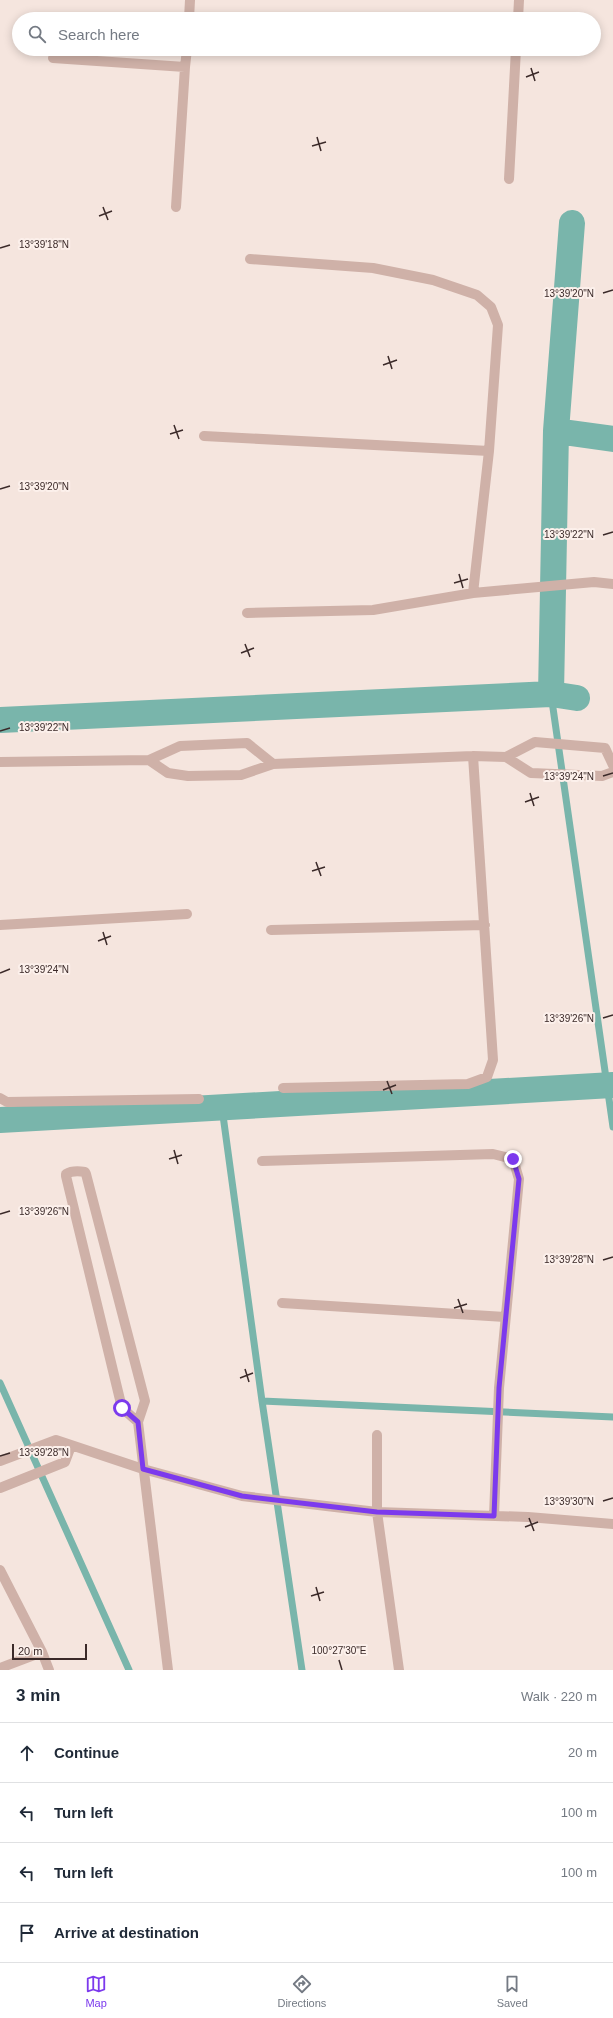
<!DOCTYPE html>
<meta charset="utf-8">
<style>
:root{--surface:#fff;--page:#f6f6f7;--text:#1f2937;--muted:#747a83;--line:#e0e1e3;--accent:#7c3aed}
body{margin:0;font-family:Arial,sans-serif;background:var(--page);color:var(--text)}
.scale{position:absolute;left:12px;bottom:10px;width:75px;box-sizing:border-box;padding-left:4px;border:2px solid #3b2a29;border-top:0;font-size:11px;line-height:14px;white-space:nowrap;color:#3b2a29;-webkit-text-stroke:3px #fcf0eb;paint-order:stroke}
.stop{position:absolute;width:12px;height:12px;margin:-9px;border:3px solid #7c3aed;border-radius:50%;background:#fff}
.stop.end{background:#7c3aed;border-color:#fff;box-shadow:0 1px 4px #0008}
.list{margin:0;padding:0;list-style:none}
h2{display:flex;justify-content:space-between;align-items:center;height:52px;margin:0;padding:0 16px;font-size:17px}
h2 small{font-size:13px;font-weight:400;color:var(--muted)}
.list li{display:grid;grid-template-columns:26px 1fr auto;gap:12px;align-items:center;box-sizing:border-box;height:60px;padding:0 16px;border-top:1px solid var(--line)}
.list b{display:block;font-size:15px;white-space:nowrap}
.list em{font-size:13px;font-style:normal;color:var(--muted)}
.icon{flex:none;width:22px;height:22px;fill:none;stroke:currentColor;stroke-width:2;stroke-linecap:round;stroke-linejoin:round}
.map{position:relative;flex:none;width:613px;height:1670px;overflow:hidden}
.search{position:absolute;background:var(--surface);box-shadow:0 2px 10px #0003;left:12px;right:12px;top:12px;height:44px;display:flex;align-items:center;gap:10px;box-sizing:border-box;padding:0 14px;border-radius:22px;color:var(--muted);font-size:15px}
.sheet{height:292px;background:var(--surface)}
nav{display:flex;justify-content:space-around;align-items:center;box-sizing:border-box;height:56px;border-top:1px solid var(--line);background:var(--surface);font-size:11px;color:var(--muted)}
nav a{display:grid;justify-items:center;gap:2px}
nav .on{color:var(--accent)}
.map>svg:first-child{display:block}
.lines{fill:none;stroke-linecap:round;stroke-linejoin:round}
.stream{stroke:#79b5ab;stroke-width:7}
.canal{stroke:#79b5ab;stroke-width:26}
.street{stroke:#cfb1a8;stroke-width:10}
.route{stroke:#7c3aed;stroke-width:5}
.ticks{fill:none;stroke:#3b2a29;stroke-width:1.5}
.ticks-label{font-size:10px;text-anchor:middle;fill:#3b2a29;stroke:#fcf0eb;stroke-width:4;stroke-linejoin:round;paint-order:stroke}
</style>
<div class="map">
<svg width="613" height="1670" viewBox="0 0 613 1670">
<rect width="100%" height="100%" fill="#f5e5de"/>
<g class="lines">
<!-- stream -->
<path class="stream" d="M551,694L613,1127
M222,1108L262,1401L302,1670
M0,1383L129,1670
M262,1401L613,1417"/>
<!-- canal -->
<path class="canal" d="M556,431L613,439
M551,694L556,431L572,223
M0,720L551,694L577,698
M0,1120L613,1085"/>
<!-- street -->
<path class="street" d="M189,19L190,0
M518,19L519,0
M53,58L185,67L187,49
M509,179L516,49
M176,207L185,67
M250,259L373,268L433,280L477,295L491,307L498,325L489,451L473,593
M204,436L489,451
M247,613L373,610L473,593L594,582L613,584
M506,757L531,773L602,776L613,772
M149,760L168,773L188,776L241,775L273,764L473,756L506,757L535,742L605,748L613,765
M0,762L149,760L180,746L247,743L273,764
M0,925L187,914
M271,930L485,925
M283,1088L468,1084L487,1077L493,1060L473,756
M0,1098L7,1102L199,1099
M262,1161L493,1154L513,1159L519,1179L499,1388L494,1516
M282,1303L505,1317
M138,1422L122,1408L66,1176V1174C71,1171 79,1171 85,1172L86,1174L145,1401L138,1422L168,1670
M377,1435V1512L399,1670
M0,1461L56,1440L143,1469L242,1496L377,1512L528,1517L613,1524
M0,1488L65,1462L71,1446
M0,1570L42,1652L49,1670
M0,1668L42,1652"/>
</g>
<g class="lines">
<!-- route -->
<path class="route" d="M122,1408L138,1422L143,1469L242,1496L377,1512L494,1516L499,1388L519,1179L513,1159"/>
</g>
<!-- ticks -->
<path class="ticks" d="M531,68L535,81M526,77L539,72M317,137L321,151M312,146L326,142M103,207L108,220M99,216L112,211M0,248L10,245M603,293L613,290M388,356L392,369M383,365L397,360M174,425L179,439M170,434L183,430M0,489L10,486M603,535L613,532M459,574L463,588M454,583L468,579M245,644L250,657M241,653L254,648M0,731L10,728M603,776L613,773M530,793L534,806M525,802L539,797M316,862L321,876M312,871L325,867M103,932L107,945M98,941L111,936M0,973L10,969M603,1018L613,1015M387,1081L392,1094M383,1090L396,1085M174,1150L178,1164M169,1159L182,1155M0,1214L10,1211M603,1260L613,1257M458,1299L463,1313M454,1308L467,1304M245,1369L249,1382M240,1378L253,1373M0,1456L10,1453M603,1501L613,1498M529,1518L534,1531M525,1527L538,1522M316,1587L320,1601M311,1596L324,1592M339,1660L342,1670"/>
<g class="ticks-label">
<text x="44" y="248">13°39'18"N</text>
<text x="569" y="297">13°39'20"N</text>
<text x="44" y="490">13°39'20"N</text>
<text x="569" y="538">13°39'22"N</text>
<text x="44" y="731">13°39'22"N</text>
<text x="569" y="780">13°39'24"N</text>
<text x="44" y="973">13°39'24"N</text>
<text x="569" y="1022">13°39'26"N</text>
<text x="44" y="1215">13°39'26"N</text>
<text x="569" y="1263">13°39'28"N</text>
<text x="44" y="1456">13°39'28"N</text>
<text x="569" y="1505">13°39'30"N</text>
<text x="339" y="1654">100°27'30"E</text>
</g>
</svg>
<div class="scale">20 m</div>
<div class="stop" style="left:122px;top:1408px"></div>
<div class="stop end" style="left:513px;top:1159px"></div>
<div class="search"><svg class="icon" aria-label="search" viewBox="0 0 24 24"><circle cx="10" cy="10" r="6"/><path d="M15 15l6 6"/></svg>Search here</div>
</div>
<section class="sheet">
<h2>3 min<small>Walk · 220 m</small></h2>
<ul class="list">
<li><svg class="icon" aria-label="ahead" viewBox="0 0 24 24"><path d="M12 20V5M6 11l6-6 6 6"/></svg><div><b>Continue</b></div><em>20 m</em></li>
<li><svg class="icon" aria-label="left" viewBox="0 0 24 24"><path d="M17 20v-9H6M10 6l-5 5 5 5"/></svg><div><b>Turn left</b></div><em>100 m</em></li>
<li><svg class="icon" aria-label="left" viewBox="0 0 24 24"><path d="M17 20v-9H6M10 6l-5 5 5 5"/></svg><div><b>Turn left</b></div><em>100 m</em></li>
<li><svg class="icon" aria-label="arrive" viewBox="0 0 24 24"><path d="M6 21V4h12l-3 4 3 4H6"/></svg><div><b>Arrive at destination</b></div></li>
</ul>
</section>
<nav>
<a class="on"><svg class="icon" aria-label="map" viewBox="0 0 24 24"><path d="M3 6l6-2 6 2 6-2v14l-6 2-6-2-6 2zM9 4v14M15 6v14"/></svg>Map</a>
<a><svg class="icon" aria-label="directions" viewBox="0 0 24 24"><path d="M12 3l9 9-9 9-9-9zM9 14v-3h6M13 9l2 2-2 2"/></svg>Directions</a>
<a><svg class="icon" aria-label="saved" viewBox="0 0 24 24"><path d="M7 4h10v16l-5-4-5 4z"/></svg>Saved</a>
</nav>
